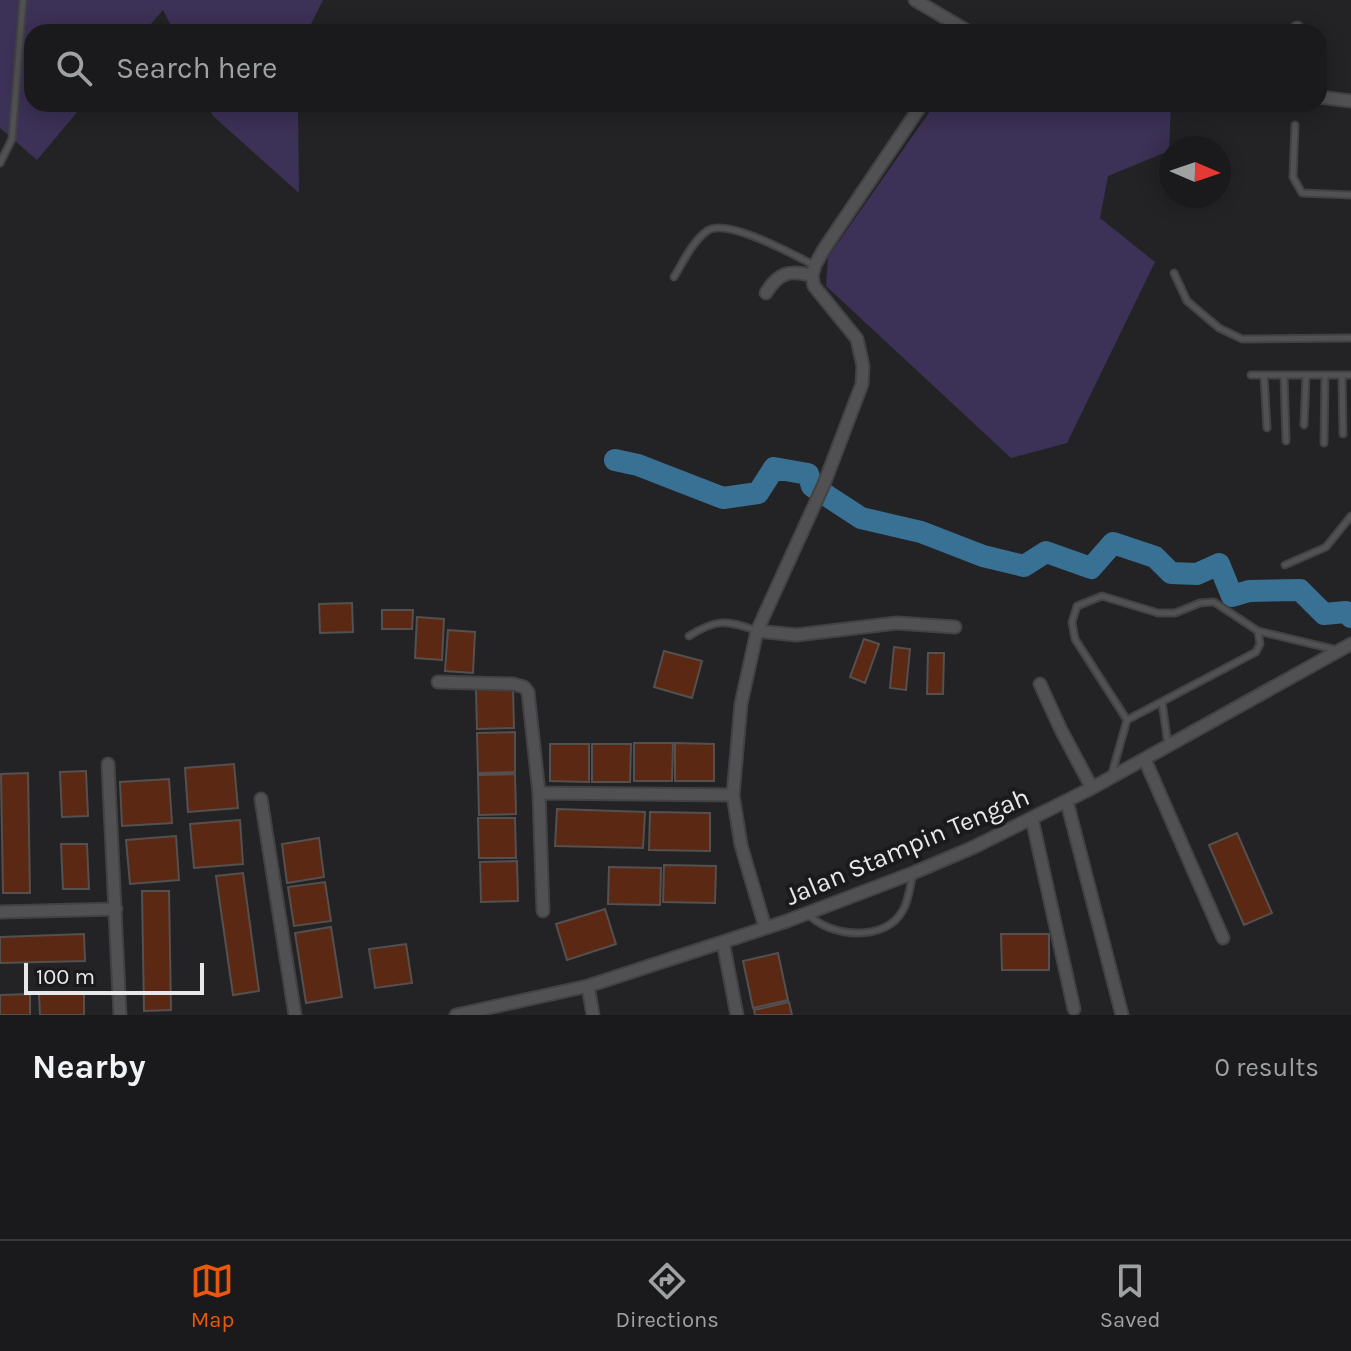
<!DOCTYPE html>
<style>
:root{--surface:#1a1a1c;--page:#232325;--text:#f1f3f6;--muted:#9fa1a3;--line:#38383b;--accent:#ea580c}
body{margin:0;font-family:Karla,sans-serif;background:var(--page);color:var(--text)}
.compass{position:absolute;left:1159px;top:136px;width:72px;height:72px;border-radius:50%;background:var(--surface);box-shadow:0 4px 20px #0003;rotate:92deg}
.scale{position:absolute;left:24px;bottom:20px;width:180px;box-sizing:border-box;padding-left:8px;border:4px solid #e8e8ea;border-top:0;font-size:22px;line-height:28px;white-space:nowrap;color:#e8e8ea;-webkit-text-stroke:6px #1a191c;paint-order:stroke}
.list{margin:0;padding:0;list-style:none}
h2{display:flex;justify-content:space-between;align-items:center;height:104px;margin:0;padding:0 32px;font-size:34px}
h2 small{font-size:26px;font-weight:400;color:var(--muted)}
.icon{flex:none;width:44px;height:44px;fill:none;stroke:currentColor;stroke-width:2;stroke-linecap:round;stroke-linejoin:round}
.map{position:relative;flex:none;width:1351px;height:1015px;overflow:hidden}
.search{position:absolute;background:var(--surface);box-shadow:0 4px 20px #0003;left:24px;right:24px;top:24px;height:88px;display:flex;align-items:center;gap:20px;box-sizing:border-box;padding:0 28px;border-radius:24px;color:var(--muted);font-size:30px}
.sheet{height:224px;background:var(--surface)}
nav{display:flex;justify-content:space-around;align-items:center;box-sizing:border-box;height:112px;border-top:2px solid var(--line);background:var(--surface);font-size:22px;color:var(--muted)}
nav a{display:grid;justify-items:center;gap:4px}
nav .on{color:var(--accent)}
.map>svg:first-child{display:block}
.green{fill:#3c3156}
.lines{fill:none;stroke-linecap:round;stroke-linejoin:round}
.river{stroke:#387194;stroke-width:22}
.building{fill:#5b2814;stroke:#54504f;stroke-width:2}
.lane-casing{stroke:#424143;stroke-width:9}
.street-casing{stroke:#424143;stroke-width:15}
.lane{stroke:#515153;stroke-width:5}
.street{stroke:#515153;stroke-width:11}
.labels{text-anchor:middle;stroke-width:8;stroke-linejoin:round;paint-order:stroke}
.street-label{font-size:26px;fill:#e8e8ea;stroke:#1a191c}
</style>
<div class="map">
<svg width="1351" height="1015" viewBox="0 0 1351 1015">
<rect width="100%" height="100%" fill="#232325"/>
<!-- green -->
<path class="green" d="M0,0H323L307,32H174L163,10L144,32H32V104H84L37,160L0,128Z
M208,104H298L299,193L213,116Z
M935,104H1171L1169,151L1108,176L1100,218L1155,262L1067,443L1011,458L826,286L828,257Z"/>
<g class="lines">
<!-- river -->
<path class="river" d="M615,460L638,465L723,498L758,493L774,468L808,474L812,486L861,518L921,532L983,556L1024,566L1046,552L1091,568L1113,543L1155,557L1171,573L1197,574L1219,564L1232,596L1249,591L1300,590L1324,614L1346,612L1351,617"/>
</g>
<!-- building -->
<path class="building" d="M352,603L353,632L320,633L319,604Z
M382,610H413L412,629H382Z
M417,617L444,619L442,660L415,658Z
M448,630L475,632L473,673L445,671Z
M864,639L879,644L865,683L850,677Z
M894,647L910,649L906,690L890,688Z
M664,651L702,661L692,698L654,687Z
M928,653H944L943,694H927Z
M513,688L514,728L477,729L476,689Z
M515,732V772L478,773L477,733Z
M634,743H673L672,781H634Z
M675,743L714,744V781H675Z
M550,744H589V782L550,781Z
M592,744H631L630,782H592Z
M234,764L238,808L188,812L185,768Z
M86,771L88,816L62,817L60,772Z
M28,773L30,893H3L1,774Z
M515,774L516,814L479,815L478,775Z
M169,779L172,823L122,826L120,782Z
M557,809L645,812L643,848L555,846Z
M650,812L710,813V851L649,850Z
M478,818H515L516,858H479Z
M240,820L243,864L194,868L190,824Z
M1237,833L1272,913L1244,925L1209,845Z
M176,836L179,880L130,884L126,840Z
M319,838L324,877L287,883L282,844Z
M61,844H87L89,889H63Z
M517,861L518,901L481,902L480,862Z
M664,865L716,866L715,903L663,902Z
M609,867L661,868L660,905L608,904Z
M243,873L259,991L233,995L216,876Z
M325,882L331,921L294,926L288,887Z
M142,891H169L171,1010L144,1011Z
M605,909L616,944L567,960L556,924Z
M331,927L342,997L306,1003L295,933Z
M84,934L85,961L0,963V937Z
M1001,934H1049V970H1002Z
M406,944L412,983L375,988L369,949Z
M778,953L788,1000L753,1008L743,961Z
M84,993V1015H40L39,994Z
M30,994V1015H0V995Z
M789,1002L792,1015H755L754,1010Z"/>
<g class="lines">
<defs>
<path id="lane" d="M1295,125L1293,177L1302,193L1351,195
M0,163L12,139L23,0
M1174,273L1187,301L1219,328L1242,339L1351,338
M674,277C683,262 693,241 707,231C726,217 794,255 814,265
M1251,375H1351
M1264,375L1267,428
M1284,375L1286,441
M1342,375L1343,434
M1304,425L1306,375
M1324,443L1325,375
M1285,565L1326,547L1351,516
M1258,631L1260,644L1256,652L1127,720L1075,639L1072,622L1077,606L1102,596L1158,613H1175L1200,603L1214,602L1258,631L1337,650
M689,636C716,619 726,620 755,630
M1162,702L1168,745
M1112,773L1127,720
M808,914C829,937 886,943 903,910C909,900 910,885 913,874"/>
<path id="street" d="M915,0L969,32
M1294,32L1297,28
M1319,97L1351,101
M766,293C778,273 790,269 812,276
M757,631L796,635L897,623L955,627
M438,682L513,684L524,687L528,692L539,793L543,911
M1040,684L1061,730L1092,788
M1145,760L1223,938
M108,764L120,1015
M539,793L733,795
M261,799L295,1015
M1067,802L1122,1015
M1032,819L1074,1009
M0,912L116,909
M765,927L741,845L733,795L741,704L757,631L824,484L862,384L863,366L857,339L814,286L812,276L815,265L824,249L922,104
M723,942L737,1015
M588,986L593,1015
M456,1015L588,986L787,921L913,873L974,847L1092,788L1351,644"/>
</defs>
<!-- lane casing -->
<use href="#lane" class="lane-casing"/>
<!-- street casing -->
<use href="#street" class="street-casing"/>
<!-- lane -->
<use href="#lane" class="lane"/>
<!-- street -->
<use href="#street" class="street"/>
</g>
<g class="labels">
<!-- street labels -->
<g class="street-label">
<text transform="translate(907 846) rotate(-23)" y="9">Jalan Stampin Tengah</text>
</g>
</g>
</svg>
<svg class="compass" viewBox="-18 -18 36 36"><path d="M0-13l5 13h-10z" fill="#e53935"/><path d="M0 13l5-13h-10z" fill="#9fa1a3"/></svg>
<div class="scale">100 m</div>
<div class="search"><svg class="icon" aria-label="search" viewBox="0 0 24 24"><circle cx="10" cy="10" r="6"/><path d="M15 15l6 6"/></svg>Search here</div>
</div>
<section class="sheet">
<h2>Nearby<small>0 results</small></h2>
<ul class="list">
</ul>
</section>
<nav>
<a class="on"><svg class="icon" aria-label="map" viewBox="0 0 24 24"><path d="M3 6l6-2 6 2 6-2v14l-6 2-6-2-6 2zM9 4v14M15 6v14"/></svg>Map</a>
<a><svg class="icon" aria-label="directions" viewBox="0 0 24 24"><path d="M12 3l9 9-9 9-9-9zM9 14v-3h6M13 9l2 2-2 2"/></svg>Directions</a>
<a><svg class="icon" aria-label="saved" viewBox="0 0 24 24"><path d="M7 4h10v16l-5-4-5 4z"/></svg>Saved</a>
</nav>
